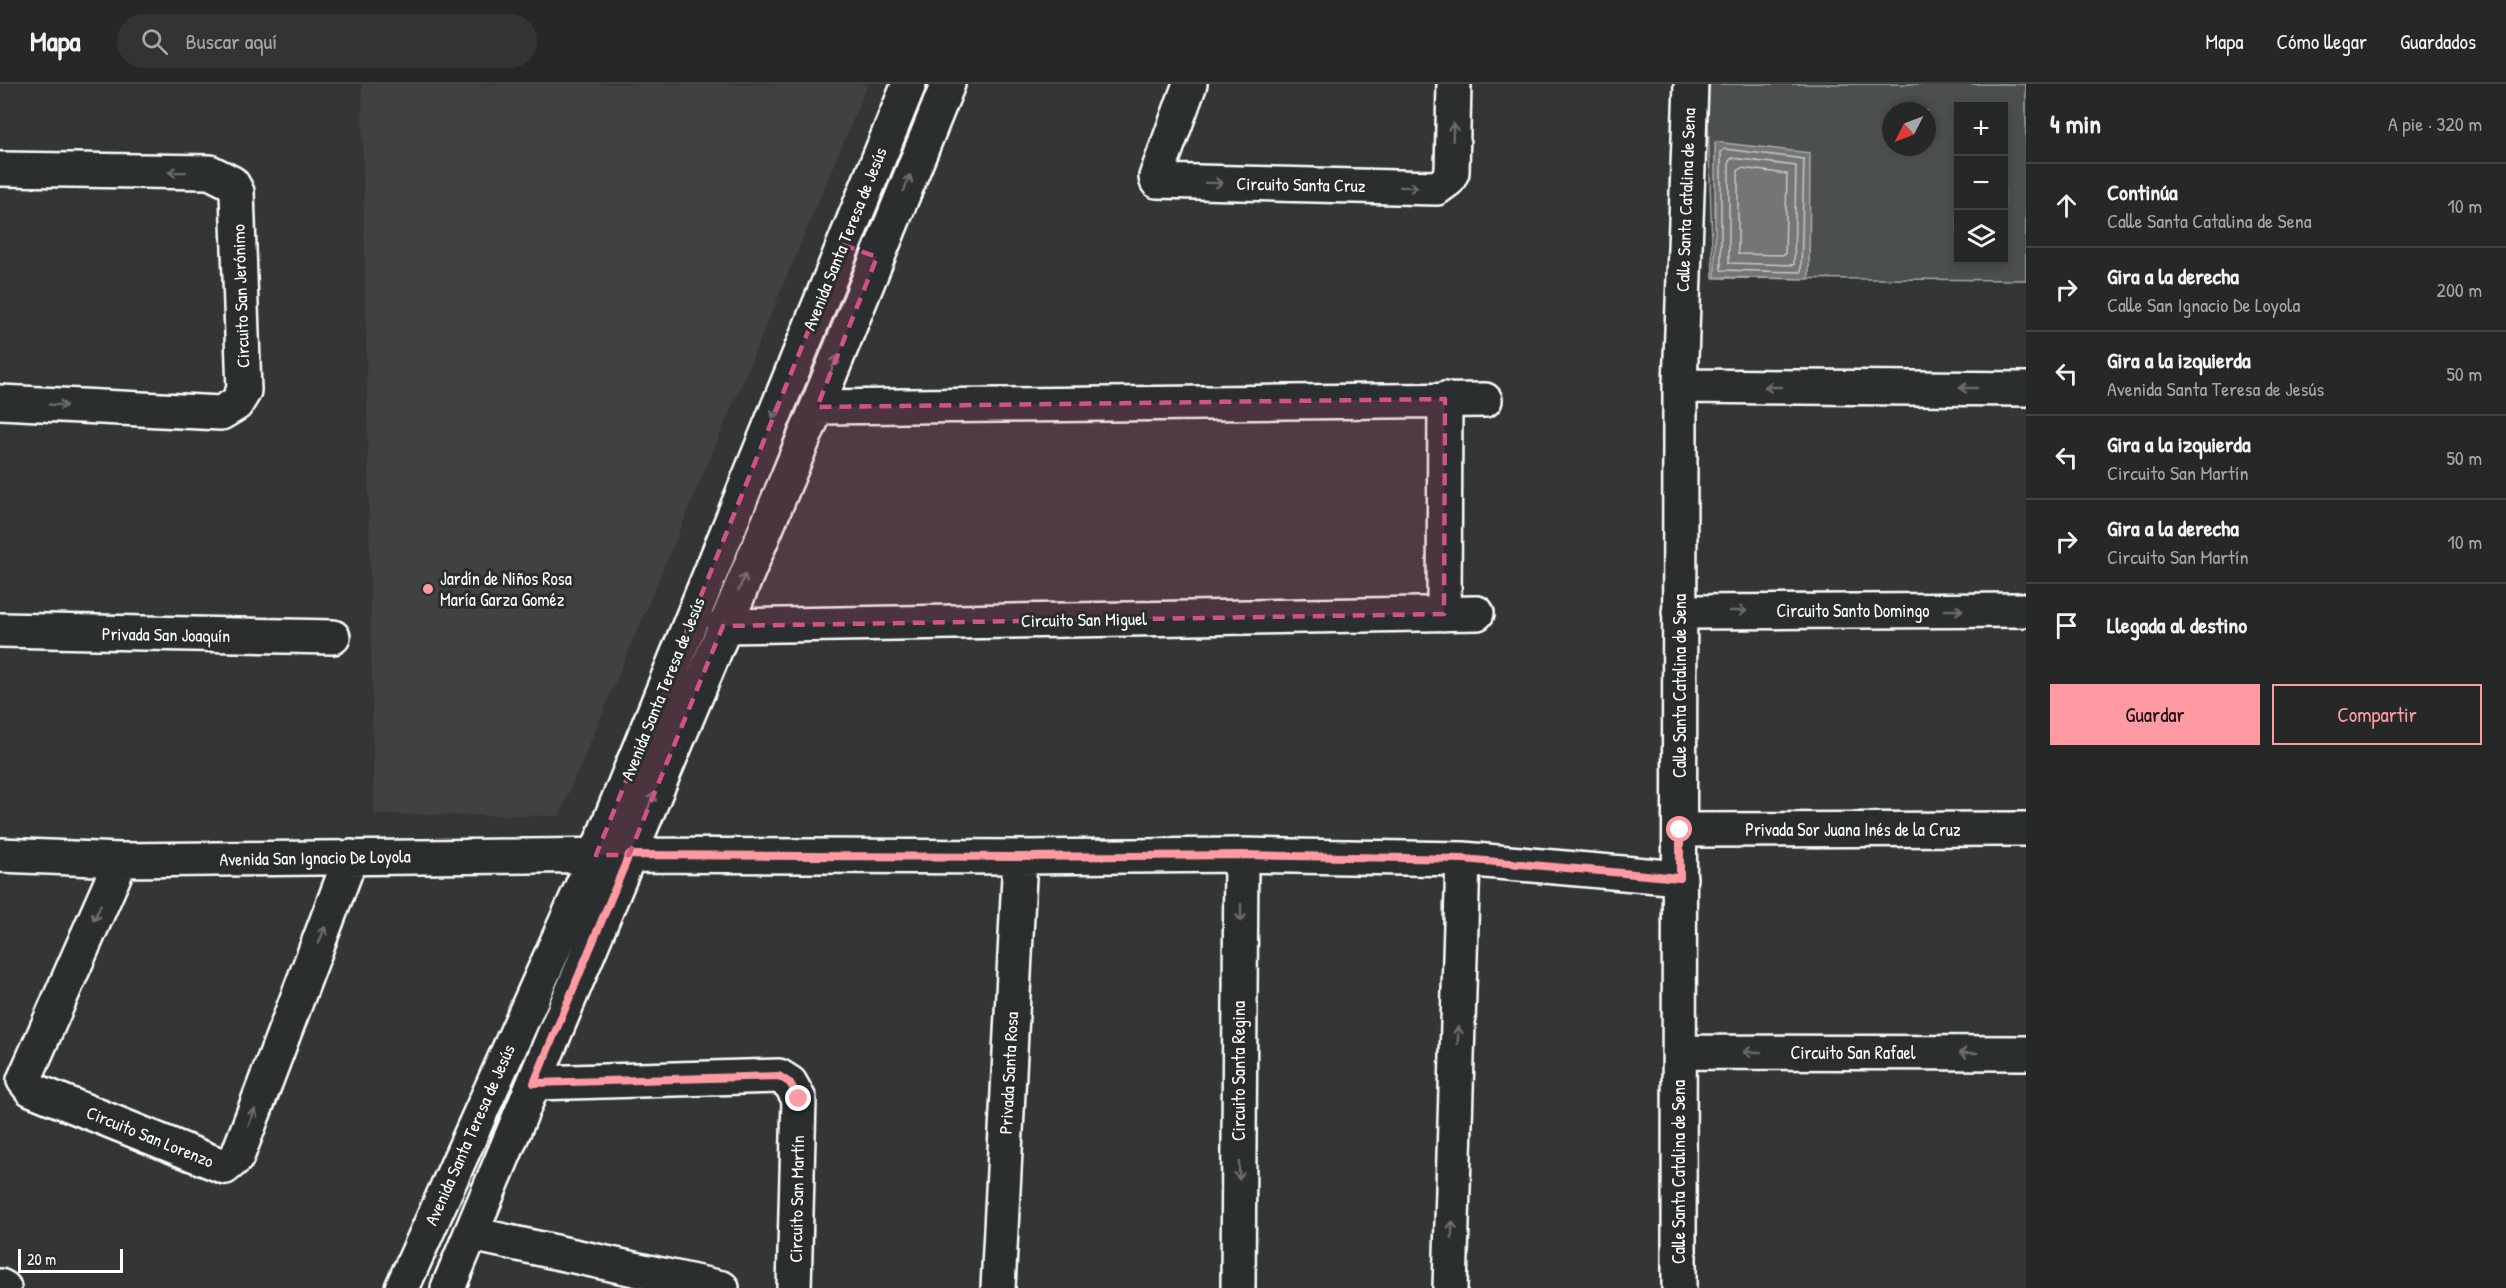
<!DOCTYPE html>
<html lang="es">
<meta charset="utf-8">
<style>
:root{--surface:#262828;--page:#323434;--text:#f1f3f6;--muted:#a4a6a8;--line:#424445;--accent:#ff9aa2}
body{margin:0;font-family:"Patrick Hand",sans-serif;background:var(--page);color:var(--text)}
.controls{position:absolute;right:18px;top:18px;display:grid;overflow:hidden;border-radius:0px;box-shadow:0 3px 9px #0003}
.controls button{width:54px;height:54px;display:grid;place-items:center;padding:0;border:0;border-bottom:2px solid var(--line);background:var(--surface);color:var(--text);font:30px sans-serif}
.compass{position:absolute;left:1882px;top:18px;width:54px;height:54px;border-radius:50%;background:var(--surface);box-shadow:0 3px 9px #0003;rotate:228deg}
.scale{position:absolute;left:18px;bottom:15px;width:105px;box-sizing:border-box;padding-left:6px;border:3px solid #fff;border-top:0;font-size:16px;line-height:21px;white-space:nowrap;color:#fff;-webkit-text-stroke:4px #2a2d2e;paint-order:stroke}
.stop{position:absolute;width:18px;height:18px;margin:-14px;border:4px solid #ff9aa2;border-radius:50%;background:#fff}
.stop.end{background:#ff9aa2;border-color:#fff;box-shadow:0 2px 6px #0008}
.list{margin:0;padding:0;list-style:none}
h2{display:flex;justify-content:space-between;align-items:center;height:78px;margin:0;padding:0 24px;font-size:26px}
h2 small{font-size:20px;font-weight:400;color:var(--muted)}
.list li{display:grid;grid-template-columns:39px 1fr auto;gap:18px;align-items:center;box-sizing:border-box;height:84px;padding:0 24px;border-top:2px solid var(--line)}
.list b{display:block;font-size:22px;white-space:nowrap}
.list p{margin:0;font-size:20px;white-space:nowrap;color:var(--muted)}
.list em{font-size:20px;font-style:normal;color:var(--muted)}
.actions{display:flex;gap:12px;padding:18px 24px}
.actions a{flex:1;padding:14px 0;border:2px solid var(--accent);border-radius:0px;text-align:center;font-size:21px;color:var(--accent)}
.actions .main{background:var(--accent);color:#111}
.icon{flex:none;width:33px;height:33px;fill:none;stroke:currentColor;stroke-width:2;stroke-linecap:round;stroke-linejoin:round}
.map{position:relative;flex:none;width:2026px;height:1204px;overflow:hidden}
header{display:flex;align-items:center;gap:36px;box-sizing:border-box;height:84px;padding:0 30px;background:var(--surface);border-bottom:2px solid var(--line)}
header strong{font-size:28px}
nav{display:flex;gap:33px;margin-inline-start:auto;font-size:21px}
.search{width:420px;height:54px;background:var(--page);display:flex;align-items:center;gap:15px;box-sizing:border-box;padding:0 21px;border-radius:33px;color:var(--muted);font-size:22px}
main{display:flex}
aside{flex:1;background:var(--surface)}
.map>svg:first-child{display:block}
.built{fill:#404243}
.green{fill:#4c4f50;stroke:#a6a7a8;stroke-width:1.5;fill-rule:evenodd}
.water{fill:#737576;stroke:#abacad;stroke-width:1.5}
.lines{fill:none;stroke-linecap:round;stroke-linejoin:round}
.shore{stroke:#c7c8c8;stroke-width:1.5}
.street-casing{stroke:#fff;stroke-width:38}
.secondary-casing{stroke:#fff;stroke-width:38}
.street{stroke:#2a2d2e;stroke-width:33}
.secondary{stroke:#2a2d2e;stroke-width:33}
.oneway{stroke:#6a6c6d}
.route{stroke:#ff9aa2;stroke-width:8}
.marked{fill:#d15284;fill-opacity:0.2;stroke:#d15284;stroke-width:4.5;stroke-dasharray:12 8;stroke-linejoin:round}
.poi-dot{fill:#ff9aa2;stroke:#2a2d2e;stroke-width:2}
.labels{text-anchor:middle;stroke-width:6;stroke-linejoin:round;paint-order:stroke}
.street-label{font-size:18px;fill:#fff;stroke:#2a2d2e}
.poi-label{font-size:18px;fill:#fff;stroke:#2a2d2e;text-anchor:start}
</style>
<header>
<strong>Mapa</strong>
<div class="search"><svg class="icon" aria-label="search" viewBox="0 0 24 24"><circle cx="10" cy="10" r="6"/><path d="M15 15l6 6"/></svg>Buscar aquí</div>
<nav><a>Mapa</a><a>Cómo llegar</a><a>Guardados</a></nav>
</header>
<main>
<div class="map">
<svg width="2026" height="1204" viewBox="0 0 2026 1204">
<rect width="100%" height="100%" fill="#333536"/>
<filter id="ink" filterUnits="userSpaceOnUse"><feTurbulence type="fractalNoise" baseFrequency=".0167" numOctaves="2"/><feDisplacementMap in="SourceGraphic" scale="12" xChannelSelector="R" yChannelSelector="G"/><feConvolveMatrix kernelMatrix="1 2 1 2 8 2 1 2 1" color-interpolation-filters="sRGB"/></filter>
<g filter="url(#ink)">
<!-- built -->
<path class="built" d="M362,0H868L559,732L374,730Z"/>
<!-- green -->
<path class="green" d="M1707,0H2026V196L1713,194ZM1958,22H2004V176H1958ZM1891,27H1927V63H1891Z"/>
<!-- water -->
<path class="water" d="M1715,58L1810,69L1809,195L1715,193Z"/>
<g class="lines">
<!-- shore -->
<path class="shore" d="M1725,65L1804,75L1801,188L1721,186V68Z
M1732,74L1796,82L1794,181L1729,179V77Z
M1741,84L1787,90L1785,171L1738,170V87Z"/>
<defs>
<path id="street" d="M1190,0L1156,93L1157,97L1437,104L1448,96L1452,88L1454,0
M0,85L210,88L232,99L237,108L244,307L236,320L221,329L0,318
M1680,302L2026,305
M817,323L1485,316
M1679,528L2026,526
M1444,530L1445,315
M723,542L1477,529
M0,546L333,553
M1680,746L2026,745
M0,771L121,776L629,771L1020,773L1241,771L1463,775L1680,794
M121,776L24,996L31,1005L225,1083L237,1073L351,773
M1679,968L2026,969
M534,999L779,992L790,999L799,1015L794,1204
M472,1150L722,1204
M402,1204L596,771L909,0
M448,1204L817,323L948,0
M998,1204L1020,773
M1238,1204L1241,771
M1450,1204L1463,775
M1679,1204L1680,302L1691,0"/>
<path id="secondary" d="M0,1202L4,1204"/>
</defs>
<!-- street casing -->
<use href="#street" class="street-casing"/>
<!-- secondary casing -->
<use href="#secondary" class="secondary-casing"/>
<!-- street -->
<use href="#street" class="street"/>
<!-- secondary -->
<use href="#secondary" class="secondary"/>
</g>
<!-- one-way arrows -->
<defs><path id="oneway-shaft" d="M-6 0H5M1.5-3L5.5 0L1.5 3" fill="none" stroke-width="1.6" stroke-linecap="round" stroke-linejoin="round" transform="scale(1.5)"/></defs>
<g class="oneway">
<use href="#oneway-shaft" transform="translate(1453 48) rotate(-88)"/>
<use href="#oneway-shaft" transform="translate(177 88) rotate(-179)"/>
<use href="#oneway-shaft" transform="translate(907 99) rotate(-68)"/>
<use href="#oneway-shaft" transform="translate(1214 99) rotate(1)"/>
<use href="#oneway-shaft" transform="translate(1409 103) rotate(1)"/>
<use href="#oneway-shaft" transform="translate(834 280) rotate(-68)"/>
<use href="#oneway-shaft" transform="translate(1773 303) rotate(-180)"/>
<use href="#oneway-shaft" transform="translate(1968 304) rotate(-180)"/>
<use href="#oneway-shaft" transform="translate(58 321) rotate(3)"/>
<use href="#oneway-shaft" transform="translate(776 326) rotate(112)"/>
<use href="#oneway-shaft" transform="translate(742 498) rotate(-67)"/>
<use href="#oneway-shaft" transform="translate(1954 526)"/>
<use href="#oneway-shaft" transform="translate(1738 527)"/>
<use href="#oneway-shaft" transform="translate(651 717) rotate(-68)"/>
<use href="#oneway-shaft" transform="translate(97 829) rotate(114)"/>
<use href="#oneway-shaft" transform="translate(1241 829) rotate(90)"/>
<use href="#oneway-shaft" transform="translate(322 851) rotate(-69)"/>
<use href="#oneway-shaft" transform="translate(1458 951) rotate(-88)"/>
<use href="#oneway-shaft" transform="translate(1752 968) rotate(-180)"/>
<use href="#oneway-shaft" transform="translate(1968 969) rotate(-180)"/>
<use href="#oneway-shaft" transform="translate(252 1033) rotate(-69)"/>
<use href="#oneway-shaft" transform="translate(1239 1087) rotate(90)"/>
<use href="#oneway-shaft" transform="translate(1452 1146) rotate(-88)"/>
</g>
</g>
<g class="lines" filter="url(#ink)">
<!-- route -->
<path class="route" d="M799,1015L790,999L779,992L534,999L629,771L1020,773L1241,771L1463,775L1680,794V746"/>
</g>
<!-- marked area -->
<path class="marked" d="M843,161L877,173L817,323L1445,315L1444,530L723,542L629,771H596Z"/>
<!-- markers -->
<circle class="poi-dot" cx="428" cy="505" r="6"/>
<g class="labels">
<!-- street labels -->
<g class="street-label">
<text transform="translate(1301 101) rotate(1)" y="6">Circuito Santa Cruz</text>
<text transform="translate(1686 116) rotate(-88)" y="6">Calle Santa Catalina de Sena</text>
<text transform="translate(845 155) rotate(-68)" y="6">Avenida Santa Teresa de Jesús</text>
<text transform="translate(241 212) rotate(-92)" y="6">Circuito San Jerónimo</text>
<text x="1853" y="533">Circuito Santo Domingo</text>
<text transform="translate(1084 536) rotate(-1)" y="6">Circuito San Miguel</text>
<text transform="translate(166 551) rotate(1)" y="6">Privada San Joaquín</text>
<text transform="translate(1680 602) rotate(-90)" y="6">Calle Santa Catalina de Sena</text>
<text transform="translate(663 605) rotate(-68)" y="6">Avenida Santa Teresa de Jesús</text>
<text x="1853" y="752">Privada Sor Juana Inés de la Cruz</text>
<text transform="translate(315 774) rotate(-1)" y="6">Avenida San Ignacio De Loyola</text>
<text x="1853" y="975">Circuito San Rafael</text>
<text transform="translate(1239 987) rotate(-90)" y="6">Circuito Santa Regina</text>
<text transform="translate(1009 989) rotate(-87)" y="6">Privada Santa Rosa</text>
<text transform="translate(470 1051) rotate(-66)" y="6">Avenida Santa Teresa de Jesús</text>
<text transform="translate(150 1053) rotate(22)" y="6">Circuito San Lorenzo</text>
<text transform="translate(1679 1088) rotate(-90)" y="6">Calle Santa Catalina de Sena</text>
<text transform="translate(797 1115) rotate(-89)" y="6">Circuito San Martín</text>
</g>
<!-- poi labels -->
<g class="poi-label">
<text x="440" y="501">Jardín de Niños Rosa<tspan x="440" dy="21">María Garza Goméz</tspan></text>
</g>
</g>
</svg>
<div class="controls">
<button>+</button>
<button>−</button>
<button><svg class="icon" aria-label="layers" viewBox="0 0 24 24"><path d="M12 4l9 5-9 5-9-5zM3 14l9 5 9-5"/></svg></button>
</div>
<svg class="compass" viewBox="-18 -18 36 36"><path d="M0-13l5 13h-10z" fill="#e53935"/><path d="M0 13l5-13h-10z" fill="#a4a6a8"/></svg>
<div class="scale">20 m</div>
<div class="stop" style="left:1680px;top:746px"></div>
<div class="stop end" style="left:799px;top:1015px"></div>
</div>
<aside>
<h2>4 min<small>A pie · 320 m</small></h2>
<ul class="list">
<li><svg class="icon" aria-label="ahead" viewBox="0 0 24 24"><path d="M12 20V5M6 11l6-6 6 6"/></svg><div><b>Continúa</b><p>Calle Santa Catalina de Sena</p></div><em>10 m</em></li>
<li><svg class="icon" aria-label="right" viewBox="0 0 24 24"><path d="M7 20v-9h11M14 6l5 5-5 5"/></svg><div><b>Gira a la derecha</b><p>Calle San Ignacio De Loyola</p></div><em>200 m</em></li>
<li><svg class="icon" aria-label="left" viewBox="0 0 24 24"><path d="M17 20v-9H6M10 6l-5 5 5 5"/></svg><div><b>Gira a la izquierda</b><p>Avenida Santa Teresa de Jesús</p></div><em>50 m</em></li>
<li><svg class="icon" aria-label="left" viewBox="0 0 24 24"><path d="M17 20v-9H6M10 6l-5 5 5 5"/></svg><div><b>Gira a la izquierda</b><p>Circuito San Martín</p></div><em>50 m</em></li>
<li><svg class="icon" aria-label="right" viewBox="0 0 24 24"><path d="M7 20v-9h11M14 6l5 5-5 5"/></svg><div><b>Gira a la derecha</b><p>Circuito San Martín</p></div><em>10 m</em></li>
<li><svg class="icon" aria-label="arrive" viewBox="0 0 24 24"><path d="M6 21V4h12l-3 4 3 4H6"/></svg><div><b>Llegada al destino</b></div></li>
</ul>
<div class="actions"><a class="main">Guardar</a><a>Compartir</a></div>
</aside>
</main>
